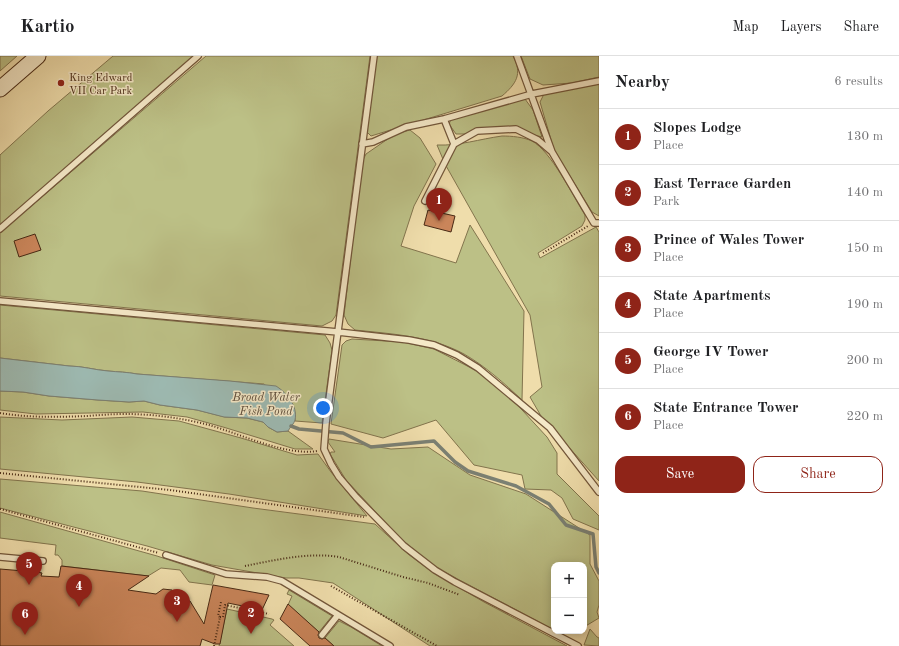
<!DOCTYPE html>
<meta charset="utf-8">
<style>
:root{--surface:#fff;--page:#f6f6f6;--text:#202124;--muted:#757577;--line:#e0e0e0;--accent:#8f2418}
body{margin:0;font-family:"Old Standard TT",serif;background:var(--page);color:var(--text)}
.controls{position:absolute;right:12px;bottom:12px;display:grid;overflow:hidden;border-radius:8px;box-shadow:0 2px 10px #0003}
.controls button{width:36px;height:36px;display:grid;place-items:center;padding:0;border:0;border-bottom:1px solid var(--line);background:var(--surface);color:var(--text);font:20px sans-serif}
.you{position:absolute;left:323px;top:352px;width:14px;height:14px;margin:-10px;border:3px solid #fff;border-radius:50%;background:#1a73e8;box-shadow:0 0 0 6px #1a73e833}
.badge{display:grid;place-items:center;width:26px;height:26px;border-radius:50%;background:var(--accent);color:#fff;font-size:13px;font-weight:700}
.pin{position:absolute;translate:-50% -33px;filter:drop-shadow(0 1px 2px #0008)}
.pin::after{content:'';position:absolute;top:21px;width:14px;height:12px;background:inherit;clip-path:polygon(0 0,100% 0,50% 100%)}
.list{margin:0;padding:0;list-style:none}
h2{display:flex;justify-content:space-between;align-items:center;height:52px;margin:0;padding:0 16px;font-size:17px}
h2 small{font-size:13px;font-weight:400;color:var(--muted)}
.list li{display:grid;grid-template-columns:26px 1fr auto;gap:12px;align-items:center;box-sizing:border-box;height:56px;padding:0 16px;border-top:1px solid var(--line)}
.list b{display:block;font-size:15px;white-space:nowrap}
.list p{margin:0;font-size:13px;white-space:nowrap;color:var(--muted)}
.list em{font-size:13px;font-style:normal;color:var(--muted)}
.actions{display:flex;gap:8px;padding:12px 16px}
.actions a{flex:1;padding:9px 0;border:1px solid var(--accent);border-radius:12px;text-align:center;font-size:14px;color:var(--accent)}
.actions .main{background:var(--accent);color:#fff}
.map{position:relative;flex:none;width:599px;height:590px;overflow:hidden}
header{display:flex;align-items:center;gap:24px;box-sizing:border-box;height:56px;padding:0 20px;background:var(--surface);border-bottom:1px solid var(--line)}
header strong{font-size:19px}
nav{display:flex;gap:22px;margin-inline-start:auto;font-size:14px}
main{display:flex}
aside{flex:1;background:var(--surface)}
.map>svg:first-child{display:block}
.green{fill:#bcc086;stroke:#82744d}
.water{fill:#9dbab2;stroke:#7b8073}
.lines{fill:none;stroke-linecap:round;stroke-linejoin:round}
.stream{stroke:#7b8073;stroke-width:3.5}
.building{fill:#ca855a;stroke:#482914}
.service-casing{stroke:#72563a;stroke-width:8}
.secondary-casing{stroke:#482914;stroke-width:17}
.path{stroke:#482914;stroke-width:2;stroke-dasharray:1 2;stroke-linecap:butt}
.service{stroke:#f5e9c8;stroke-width:5.5}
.secondary{stroke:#f5e9c8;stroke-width:15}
.poi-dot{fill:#8f2418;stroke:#f5e9c8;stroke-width:1.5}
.labels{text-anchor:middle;stroke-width:3;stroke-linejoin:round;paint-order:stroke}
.poi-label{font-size:11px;fill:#482914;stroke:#f5e9c8;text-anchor:start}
.water-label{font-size:12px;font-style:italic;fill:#5d4d3c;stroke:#f5e9c8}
</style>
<header>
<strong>Kartio</strong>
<nav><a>Map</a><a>Layers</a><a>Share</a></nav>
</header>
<main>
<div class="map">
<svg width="599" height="590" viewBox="0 0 599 590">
<rect width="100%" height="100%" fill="#efddab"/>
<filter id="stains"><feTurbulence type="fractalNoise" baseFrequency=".005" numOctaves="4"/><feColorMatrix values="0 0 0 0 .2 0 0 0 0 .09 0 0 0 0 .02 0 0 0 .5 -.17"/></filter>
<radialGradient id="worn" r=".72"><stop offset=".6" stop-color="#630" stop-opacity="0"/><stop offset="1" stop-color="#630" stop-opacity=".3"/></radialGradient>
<!-- green -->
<path class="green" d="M0,0H17L0,15Z
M113,0H196L0,170V99L48,55Z
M206,0H370L336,259L332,265L322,270L0,240V175L29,152Z
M376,0H513C523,18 516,28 502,40L371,80L366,75Z
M521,0H599V21L572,27L543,29L530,23Z
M599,28V160L592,156L554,94L540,46L544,38Z
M525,43L533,54L542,81L511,73L469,78H456L449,68L452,61Z
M410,74L420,82L436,108L414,150L401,190L456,207L470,169L524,255L522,344C504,327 485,310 464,298C431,280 392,278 355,274L348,268L344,259L362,106L366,98L395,78Z
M502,80C512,80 523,81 532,85C551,95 573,140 585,159V164L582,170L538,197L540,202L596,171L599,176V425L541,360L530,341L542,331L530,259L445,108L437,89C459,90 480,83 502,80Z
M0,249L325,279L330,287L332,294L322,367L295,365V356L264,328L137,318C127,316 118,316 108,315C95,314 82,310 69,310L0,302Z
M352,283L403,286L434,293L477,315L511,342L547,381L557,397V418L599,460V474L573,463L562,442L551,434L525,433L522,419L474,409L436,364L383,382L331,368L342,289L346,285Z
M0,335L23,336L49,340L98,344L129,346L144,345L160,349L197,354L225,361L247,362L263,366L268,371L277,376L288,375L313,393H295L223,371L187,361L143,356L36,358L0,354Z
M0,361L62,364L132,361L179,365L241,382L297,399L318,398L331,416L367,460L229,438L137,426L0,413Z
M329,383L391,393L428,391L470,419L526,438L590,479V508L599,525V549L597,556L599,562L584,571V509H554V574L435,511L400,482L346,424L330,398L331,396H335L328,386Z
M0,423L142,435L253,452L375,468L408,498L432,516L484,546L567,590H430L333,527L299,522H286L212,509L147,490L0,452Z
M0,456L157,500L215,519L212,529L189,526L180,514L161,512L148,520L62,510V504L58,499H55L56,489L0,482Z
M289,534L332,560L319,576L288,549L292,540L287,538Z
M227,553L272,563L274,564L270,569L294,590H219Z
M339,565L351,571L382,590H334L325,582Z
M590,573L597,581L599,582V590L584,589Z"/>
<!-- water -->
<path class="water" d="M0,302L69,310C82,310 95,314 108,315C118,316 127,316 137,318L230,325L276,330C287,337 298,350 295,364C294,368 290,371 288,375L277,376L268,371L263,366L247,362L224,361L197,354L160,349L144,345L129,346L98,344L49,340L23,336L0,335Z"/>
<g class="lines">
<!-- stream -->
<path class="stream" d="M291,370L299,373L343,377L371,391L434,385L455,406L468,415L516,430L549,448L566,469L593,478L596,511L599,517"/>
</g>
<!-- building -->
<path class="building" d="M428,154L455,160L451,176L424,169Z
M35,178L41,194L19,201L14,185Z
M61,510L149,520L128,534L156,538L163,533L172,534L177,542L190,545L204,568L213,529L269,539L262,554L228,547L220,588H215L202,583L200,590H0V513L24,515L28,512H34L37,516L42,517L41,520L59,521Z
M288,548L319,576L318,579L319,582L322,583L325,582L334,590H310L280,563Z"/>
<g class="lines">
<defs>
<path id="service" d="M374,0L326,367L324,393L331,408L339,421L356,441L404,490L435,514L455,526L578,590
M517,0L552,96
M362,88L373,86L406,71L444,63L532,38L599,25
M454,88L477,75L516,73L538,84L552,96L594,167H599
M425,145L454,88L444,63
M0,173L198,0
M0,245L338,276L409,284L434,289L457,299L478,312L550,372L599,436
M166,499L226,518L267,521L282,525L390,590
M0,501L43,505
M322,579L338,559"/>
<path id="secondary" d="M0,33L38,0"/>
</defs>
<!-- service casing -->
<use href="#service" class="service-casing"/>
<!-- secondary casing -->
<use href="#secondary" class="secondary-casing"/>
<!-- path -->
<path class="path" d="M543,197L588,170
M0,357C29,362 59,361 88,360C100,359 112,358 125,358C153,358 182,362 209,369C241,378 285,400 317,395
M0,417L170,434L364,461
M0,453L159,497
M245,510C275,504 309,496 339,501L403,521L428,527L460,539
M331,530L437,590
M220,561H223L225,549L269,558
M214,590L220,561L218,560L221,546"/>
<!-- service -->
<use href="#service" class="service"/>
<!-- secondary -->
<use href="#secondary" class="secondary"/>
</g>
<!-- markers -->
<circle class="poi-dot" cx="61" cy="27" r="4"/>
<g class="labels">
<!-- poi labels -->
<g class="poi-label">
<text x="69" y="25">King Edward<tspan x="69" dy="13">VII Car Park</tspan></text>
</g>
<!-- water labels -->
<g class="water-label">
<text x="266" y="345">Broad Water<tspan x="266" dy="14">Fish Pond</tspan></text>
</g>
</g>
<rect width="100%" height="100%" filter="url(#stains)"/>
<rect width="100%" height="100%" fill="url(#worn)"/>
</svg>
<div class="controls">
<button>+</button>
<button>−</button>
</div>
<div class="you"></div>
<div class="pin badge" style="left:439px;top:165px">1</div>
<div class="pin badge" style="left:251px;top:578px">2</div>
<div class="pin badge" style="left:177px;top:566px">3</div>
<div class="pin badge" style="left:79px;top:551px">4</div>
<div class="pin badge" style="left:29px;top:529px">5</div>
<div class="pin badge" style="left:25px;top:579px">6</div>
</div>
<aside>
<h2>Nearby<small>6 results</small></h2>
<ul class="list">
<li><span class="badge">1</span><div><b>Slopes Lodge</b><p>Place</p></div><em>130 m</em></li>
<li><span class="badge">2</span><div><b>East Terrace Garden</b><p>Park</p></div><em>140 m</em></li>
<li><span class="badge">3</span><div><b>Prince of Wales Tower</b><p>Place</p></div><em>150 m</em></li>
<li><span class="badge">4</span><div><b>State Apartments</b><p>Place</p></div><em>190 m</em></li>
<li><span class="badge">5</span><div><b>George IV Tower</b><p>Place</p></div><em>200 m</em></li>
<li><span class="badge">6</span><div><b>State Entrance Tower</b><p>Place</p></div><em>220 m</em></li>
</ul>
<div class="actions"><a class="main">Save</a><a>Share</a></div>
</aside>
</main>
